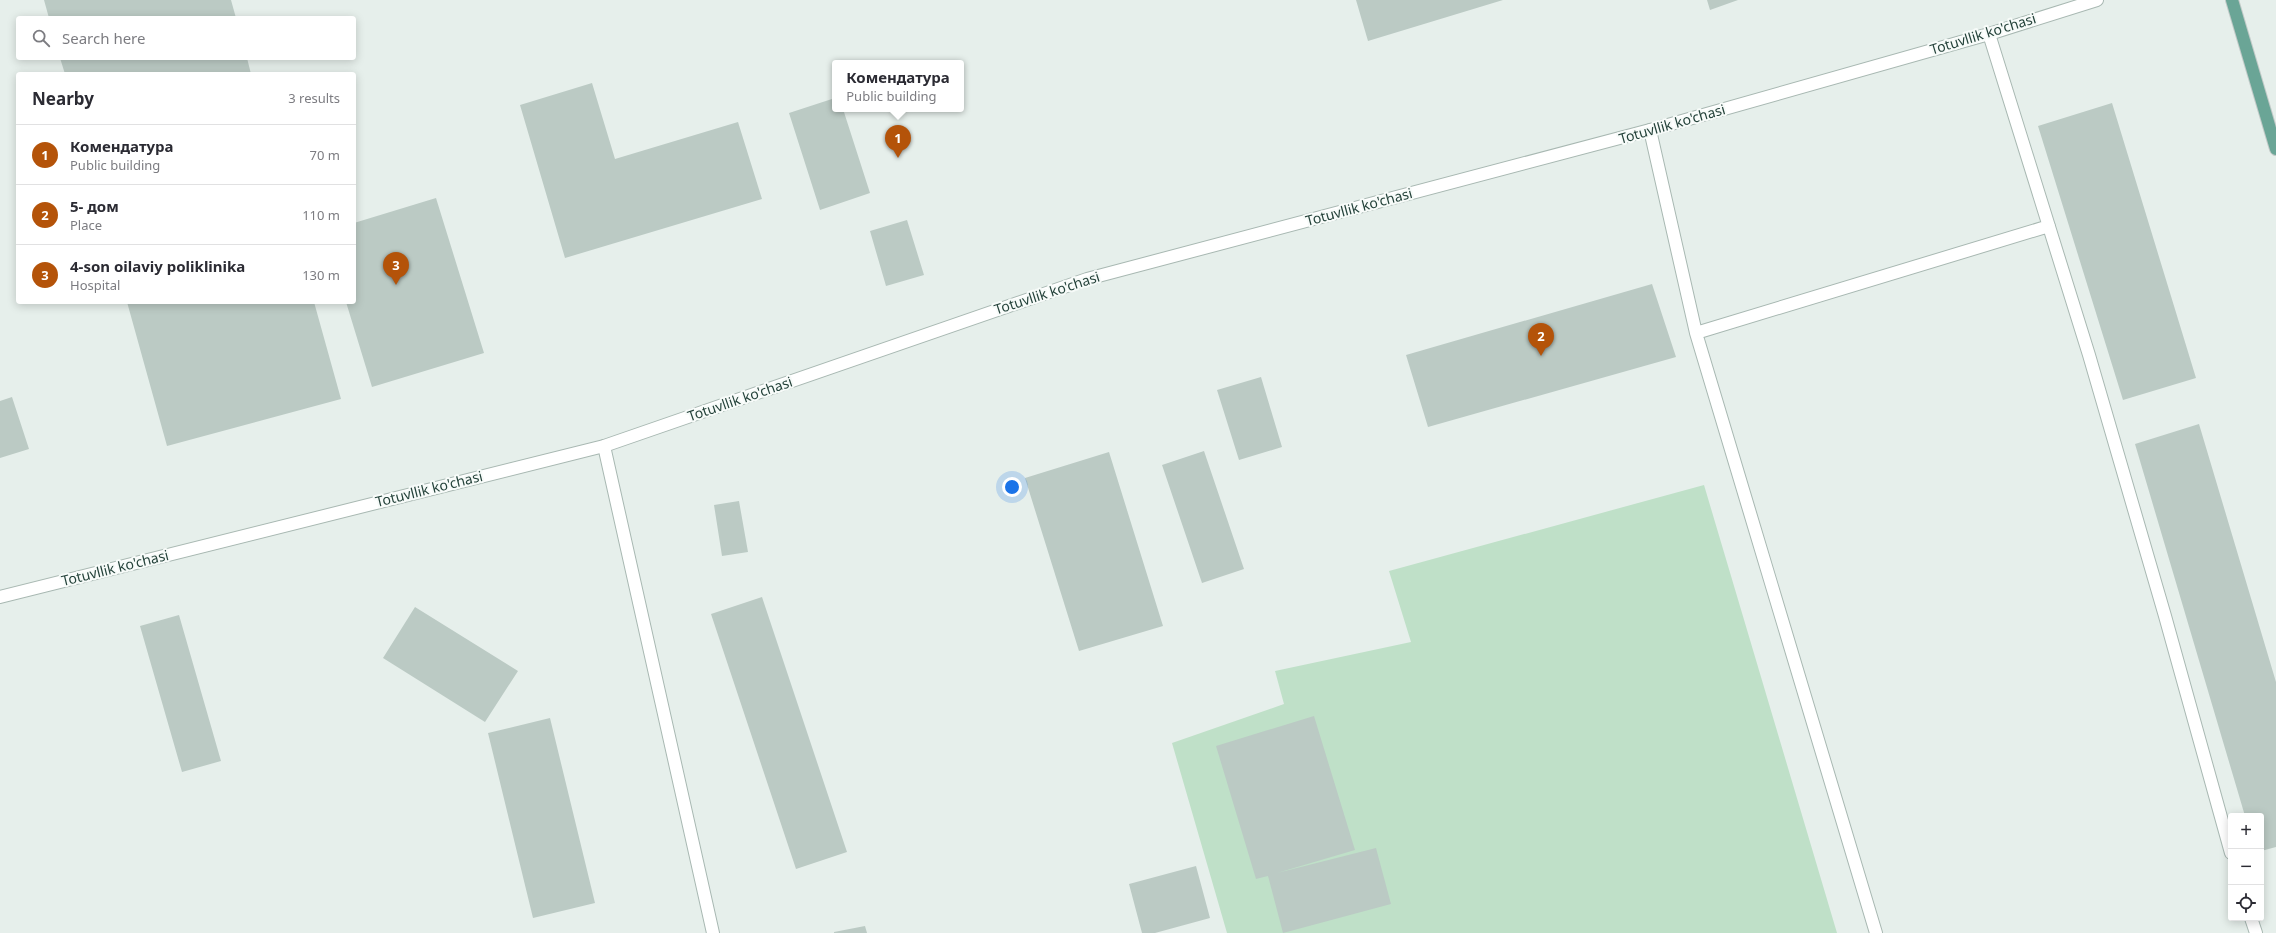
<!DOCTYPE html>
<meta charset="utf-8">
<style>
:root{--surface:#fff;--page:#f2f2f3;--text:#2b2b33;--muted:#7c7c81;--line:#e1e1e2;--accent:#b45309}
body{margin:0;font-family:"Noto Sans",sans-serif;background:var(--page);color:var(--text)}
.controls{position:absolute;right:12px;bottom:12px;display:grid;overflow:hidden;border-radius:4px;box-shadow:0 2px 10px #0003}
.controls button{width:36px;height:36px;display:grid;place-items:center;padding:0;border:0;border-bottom:1px solid var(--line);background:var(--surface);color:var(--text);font:20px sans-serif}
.you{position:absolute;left:1012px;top:487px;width:14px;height:14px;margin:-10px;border:3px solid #fff;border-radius:50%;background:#1a73e8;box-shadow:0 0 0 6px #1a73e833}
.badge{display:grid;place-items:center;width:26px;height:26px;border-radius:50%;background:var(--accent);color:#fff;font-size:13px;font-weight:700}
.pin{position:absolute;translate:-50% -33px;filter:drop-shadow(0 1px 2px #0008)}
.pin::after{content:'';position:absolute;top:21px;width:14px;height:12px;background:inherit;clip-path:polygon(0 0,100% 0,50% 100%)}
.popup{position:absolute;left:832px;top:60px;width:132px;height:52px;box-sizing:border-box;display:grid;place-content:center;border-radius:4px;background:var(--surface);filter:drop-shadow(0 1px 3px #0005);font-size:13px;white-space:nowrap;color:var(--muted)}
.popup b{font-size:15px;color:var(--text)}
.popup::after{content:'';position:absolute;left:50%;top:100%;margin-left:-8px;border:8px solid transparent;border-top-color:var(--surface)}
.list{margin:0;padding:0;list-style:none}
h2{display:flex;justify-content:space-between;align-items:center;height:52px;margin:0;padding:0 16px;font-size:17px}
h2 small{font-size:13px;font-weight:400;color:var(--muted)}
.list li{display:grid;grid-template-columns:26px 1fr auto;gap:12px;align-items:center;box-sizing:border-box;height:60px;padding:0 16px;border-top:1px solid var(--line)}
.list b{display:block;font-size:15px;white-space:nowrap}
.list p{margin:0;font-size:13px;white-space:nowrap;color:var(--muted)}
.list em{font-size:13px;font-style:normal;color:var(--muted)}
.icon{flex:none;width:22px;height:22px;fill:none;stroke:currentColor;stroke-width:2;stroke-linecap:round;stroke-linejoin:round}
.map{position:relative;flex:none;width:2276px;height:933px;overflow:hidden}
.search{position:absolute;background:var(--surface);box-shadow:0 2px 10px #0003;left:16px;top:16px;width:340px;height:44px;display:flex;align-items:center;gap:10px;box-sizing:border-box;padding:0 14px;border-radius:4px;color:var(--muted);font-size:15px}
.panel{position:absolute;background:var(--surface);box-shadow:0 2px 10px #0003;left:16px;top:72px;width:340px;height:232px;border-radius:4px}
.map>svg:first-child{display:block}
.green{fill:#bfe0c8}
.building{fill:#bbcac4}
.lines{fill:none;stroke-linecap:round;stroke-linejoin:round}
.lane-casing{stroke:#a8b8b2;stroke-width:14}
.street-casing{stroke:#a8b8b2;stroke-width:14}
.primary-casing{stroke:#c2cac8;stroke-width:14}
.lane{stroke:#fff;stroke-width:12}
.street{stroke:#fff;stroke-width:12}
.primary{stroke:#6aa596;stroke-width:12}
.labels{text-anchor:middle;stroke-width:4;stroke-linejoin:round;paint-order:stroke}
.street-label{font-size:14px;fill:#24423a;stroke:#f7fbf9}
</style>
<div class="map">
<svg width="2276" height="933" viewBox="0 0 2276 933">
<rect width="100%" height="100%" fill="#e6efeb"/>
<!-- green -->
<path class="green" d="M1704,485L1837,933H1227L1172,743L1284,704L1275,671L1411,642L1389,571Z"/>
<!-- building -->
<path class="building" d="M44,0H231L236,18H49Z
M1356,0H1503L1368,41Z
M1707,0H1738L1710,10Z
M60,58H247L251,74H65Z
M592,83L615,159L738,122L762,199L565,258L520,105Z
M835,98V109H843L870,193L820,210L789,113Z
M2112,103L2196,378L2123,400L2038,126Z
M436,198L484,353L372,387L346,302H354V223Z
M907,220L924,275L886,286L870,231Z
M1652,284L1676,357L1428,427L1406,355Z
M127,302H314L341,399L167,446Z
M1261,377L1282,447L1239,460L1217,390Z
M12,397L29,449L0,458V401Z
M2199,424L2276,682V847L2261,851V816H2245L2135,444Z
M1204,451L1244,569L1202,583L1162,465Z
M1109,452L1163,626L1079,651L1025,478Z
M739,501L748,552L722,556L714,505Z
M762,597L847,852L796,869L711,614Z
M415,607L518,671L485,722L383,658Z
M179,615L221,761L182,772L140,626Z
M1314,716L1355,850L1277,873L1376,848L1391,904L1283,933L1268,876L1256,879L1216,746Z
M550,718L595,903L533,918L488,733Z
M1196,866L1210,918L1155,933H1142L1129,884Z
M865,926L867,933H834V932Z"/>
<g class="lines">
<defs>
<path id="lane" d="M0,597L604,446L1087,279L1650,130L1989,34L2097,0"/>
<path id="street" d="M1989,34L2089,355L2165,616L2231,853
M1650,130L1696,333L1876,933
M1696,333L2049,226
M604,446L713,933
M2251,918L2256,933"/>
<path id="primary" d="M2232,0L2276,149"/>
</defs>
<!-- lane casing -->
<use href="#lane" class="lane-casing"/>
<!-- street casing -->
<use href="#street" class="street-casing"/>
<!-- primary casing -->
<use href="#primary" class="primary-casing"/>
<!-- lane -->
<use href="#lane" class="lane"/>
<!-- street -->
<use href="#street" class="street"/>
<!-- primary -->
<use href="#primary" class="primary"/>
</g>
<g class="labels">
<!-- street labels -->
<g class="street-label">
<text transform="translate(1983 34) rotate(-17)" y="5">Totuvllik ko'chasi</text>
<text transform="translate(1672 124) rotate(-16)" y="5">Totuvllik ko'chasi</text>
<text transform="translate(1359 207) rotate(-15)" y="5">Totuvllik ko'chasi</text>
<text transform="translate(1047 293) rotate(-18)" y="5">Totuvllik ko'chasi</text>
<text transform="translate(740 399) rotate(-19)" y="5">Totuvllik ko'chasi</text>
<text transform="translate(429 489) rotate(-14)" y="5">Totuvllik ko'chasi</text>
<text transform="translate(115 568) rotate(-14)" y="5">Totuvllik ko'chasi</text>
</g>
</g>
</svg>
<div class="controls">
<button>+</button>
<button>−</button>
<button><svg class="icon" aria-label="locate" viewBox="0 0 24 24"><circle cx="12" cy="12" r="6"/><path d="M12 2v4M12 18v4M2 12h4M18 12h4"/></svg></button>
</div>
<div class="you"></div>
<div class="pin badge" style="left:898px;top:158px">1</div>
<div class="popup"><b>Комендатура</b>Public building</div>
<div class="pin badge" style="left:1541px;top:356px">2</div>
<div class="pin badge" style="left:396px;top:285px">3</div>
<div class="search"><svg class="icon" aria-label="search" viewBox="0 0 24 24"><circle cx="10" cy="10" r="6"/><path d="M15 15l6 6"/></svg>Search here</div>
<section class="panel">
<h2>Nearby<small>3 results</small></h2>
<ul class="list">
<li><span class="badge">1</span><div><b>Комендатура</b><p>Public building</p></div><em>70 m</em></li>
<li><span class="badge">2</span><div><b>5- дом</b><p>Place</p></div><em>110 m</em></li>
<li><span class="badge">3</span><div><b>4-son oilaviy poliklinika</b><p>Hospital</p></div><em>130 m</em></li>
</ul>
</section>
</div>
